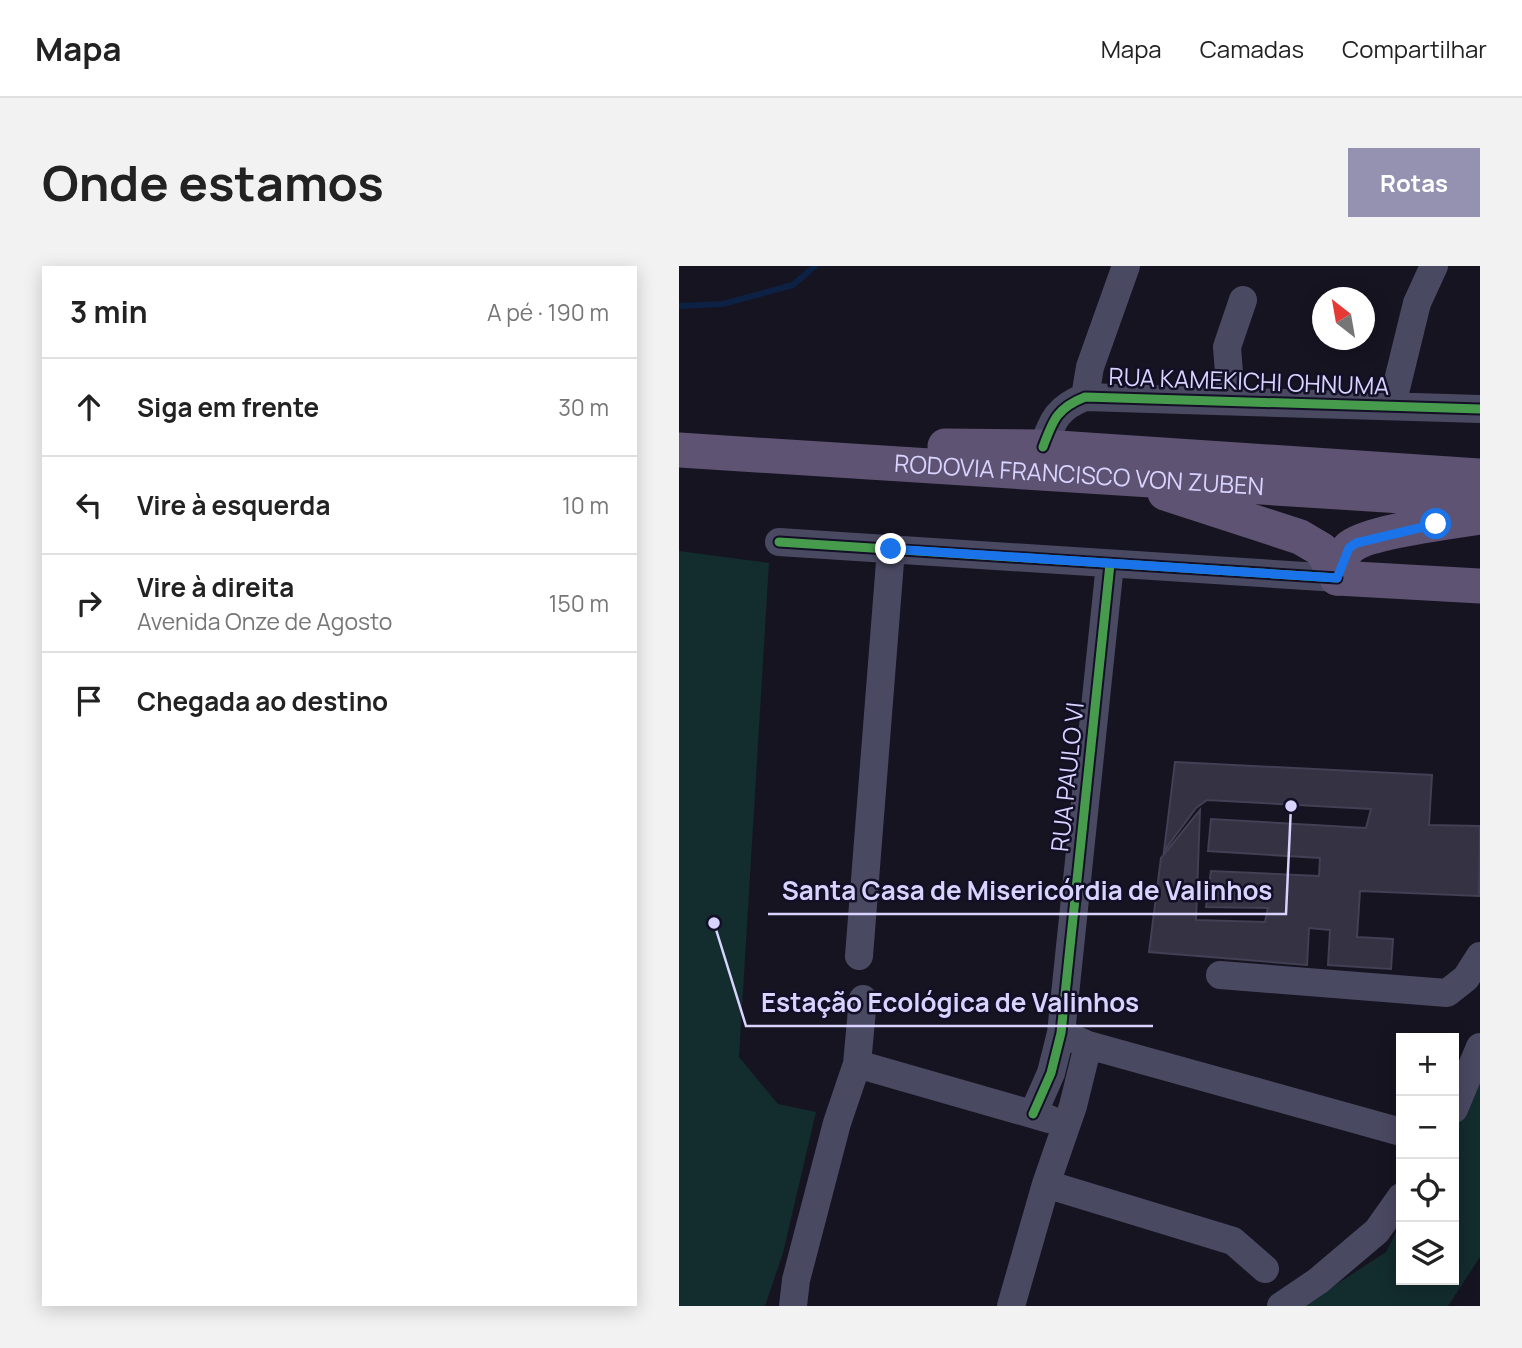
<!DOCTYPE html>
<html lang="pt">
<meta charset="utf-8">
<style>
:root{--surface:#fff;--page:#f2f2f2;--text:#222;--muted:#767676;--line:#e0e0e0;--accent:#9591b1}
body{margin:0;font-family:Manrope,sans-serif;background:var(--page);color:var(--text)}
.controls{position:absolute;right:21px;bottom:21px;display:grid;overflow:hidden;border-radius:0px;box-shadow:0 4px 18px #0003}
.controls button{width:63px;height:63px;display:grid;place-items:center;padding:0;border:0;border-bottom:2px solid var(--line);background:var(--surface);color:var(--text);font:35px sans-serif}
.compass{position:absolute;left:633px;top:21px;width:63px;height:63px;border-radius:50%;background:var(--surface);box-shadow:0 4px 18px #0003;rotate:329deg}
.stop{position:absolute;width:21px;height:21px;margin:-16px;border:5px solid #1a73e8;border-radius:50%;background:#fff}
.stop.end{background:#1a73e8;border-color:#fff;box-shadow:0 2px 7px #0008}
.list{margin:0;padding:0;list-style:none}
h2{display:flex;justify-content:space-between;align-items:center;height:91px;margin:0;padding:0 28px;font-size:30px}
h2 small{font-size:23px;font-weight:400;color:var(--muted)}
.list li{display:grid;grid-template-columns:46px 1fr auto;gap:21px;align-items:center;box-sizing:border-box;height:98px;padding:0 28px;border-top:2px solid var(--line)}
.list b{display:block;font-size:26px;white-space:nowrap}
.list p{margin:0;font-size:23px;white-space:nowrap;color:var(--muted)}
.list em{font-size:23px;font-style:normal;color:var(--muted)}
.icon{flex:none;width:38px;height:38px;fill:none;stroke:currentColor;stroke-width:2;stroke-linecap:round;stroke-linejoin:round}
.map{position:relative;flex:none;width:801px;height:1040px;overflow:hidden;border-radius:0px}
header{display:flex;align-items:center;gap:42px;box-sizing:border-box;height:98px;padding:0 35px;background:var(--surface);border-bottom:2px solid var(--line)}
header strong{font-size:33px}
nav{display:flex;gap:38px;margin-inline-start:auto;font-size:24px}
.intro{display:flex;align-items:center;justify-content:space-between;box-sizing:border-box;height:168px;padding:0 42px}
h1{margin:0;font-size:49px}
.button{padding:18px 32px;border-radius:0px;background:var(--accent);color:#fff;font-size:24px;font-weight:700}
main{display:flex;gap:42px;padding:0 42px}
aside{flex:1;background:var(--surface);border-radius:0px;box-shadow:0 4px 18px #0003}
.map>svg:first-child{display:block}
.green{fill:#132c2d}
.lines{fill:none;stroke-linecap:round;stroke-linejoin:round}
.stream{stroke:#0d2144;stroke-width:6}
.building{fill:#343243;stroke:#433f54;stroke-width:2}
.minor{stroke:#4a4962;stroke-width:28}
.major{stroke:#5e5373;stroke-width:35}
.cycleway-casing{stroke:#130f26;stroke-width:13}
.cycleway{stroke:#469c4c;stroke-width:9}
.route{stroke:#1a73e8;stroke-width:9}
.labels{text-anchor:middle;stroke-width:5;stroke-linejoin:round;paint-order:stroke}
.street-label{font-size:24px;fill:#d9d4ff;stroke:#130f26}
.leader{fill:none;stroke:#d9d4ff;stroke-width:2.5}
.callout-dot{fill:#d9d4ff;stroke:#130f26;stroke-width:2.5}
.callout-label{font-size:26px;text-anchor:middle;font-weight:bold;fill:#d9d4ff;stroke:#130f26;stroke-width:5;stroke-linejoin:round;paint-order:stroke}
</style>
<header>
<strong>Mapa</strong>
<nav><a>Mapa</a><a>Camadas</a><a>Compartilhar</a></nav>
</header>
<div class="intro"><h1>Onde estamos</h1><a class="button">Rotas</a></div>
<main>
<aside>
<h2>3 min<small>A pé · 190 m</small></h2>
<ul class="list">
<li><svg class="icon" aria-label="ahead" viewBox="0 0 24 24"><path d="M12 20V5M6 11l6-6 6 6"/></svg><div><b>Siga em frente</b></div><em>30 m</em></li>
<li><svg class="icon" aria-label="left" viewBox="0 0 24 24"><path d="M17 20v-9H6M10 6l-5 5 5 5"/></svg><div><b>Vire à esquerda</b></div><em>10 m</em></li>
<li><svg class="icon" aria-label="right" viewBox="0 0 24 24"><path d="M7 20v-9h11M14 6l5 5-5 5"/></svg><div><b>Vire à direita</b><p>Avenida Onze de Agosto</p></div><em>150 m</em></li>
<li><svg class="icon" aria-label="arrive" viewBox="0 0 24 24"><path d="M6 21V4h12l-3 4 3 4H6"/></svg><div><b>Chegada ao destino</b></div></li>
</ul>
</aside>
<div class="map">
<svg width="801" height="1040" viewBox="0 0 801 1040">
<rect width="100%" height="100%" fill="#161421"/>
<!-- green -->
<path class="green" d="M0,285L90,297L60,791L99,838L137,846L104,987L86,1040H0Z
M801,811V991L769,1040H624L707,986L722,957V1014H775V860Z"/>
<g class="lines">
<!-- stream -->
<path class="stream" d="M0,40L44,38L114,19L136,0"/>
</g>
<!-- building -->
<path class="building" d="M496,496L753,509L750,559L801,560L800,630L681,625L678,671L714,673L712,703L649,699L651,664L630,662L628,699L470,686L482,592L521,544L517,654L586,656L589,642L527,641L532,605L640,610L641,592L529,585L532,553L687,562L692,543L528,534L517,542L485,585Z"/>
<g class="lines">
<!-- minor -->
<path class="minor" d="M406,131L411,101L447,0
M552,134L548,81L564,34
M713,139L738,37L755,0
M364,181C374,154 378,142 406,131L801,143
M100,276L658,312
M180,690L212,283
M541,709L768,727L787,712L801,690
M382,767L409,779L722,866
M178,798L370,853
M775,843L801,781
M354,848L372,807L382,767L431,298
M367,918L554,975L586,1003
M114,1040L117,1014L158,857L178,798L184,733
M332,1040L367,918L394,840L409,779
M602,1040L639,1015L698,965L722,931"/>
<!-- major -->
<g class="major">
<path d="M266,180L364,181L801,210"/>
<path id="s1" d="M0,184L801,235"/>
<path d="M486,227L621,271L643,284L658,312"/>
<path d="M658,312C661,303 663,289 670,282C685,266 776,255 801,251"/>
<path d="M658,312L801,320"/>
</g>
<defs>
<path id="cycleway" d="M364,181C374,154 378,142 406,131L801,143
M100,276L658,312
M354,848L372,807L382,767L431,298"/>
</defs>
<!-- cycleway casing -->
<use href="#cycleway" class="cycleway-casing"/>
<!-- cycleway -->
<use href="#cycleway" class="cycleway"/>
</g>
<g class="lines">
<!-- route -->
<path class="route" d="M212,283L658,312L670,282L677,277L757,258"/>
</g>
<g class="labels">
<!-- street labels -->
<g class="street-label">
<text transform="translate(570 116) rotate(2)" y="8">RUA KAMEKICHI OHNUMA</text>
<text dy="8" stroke="none"><textPath href="#s1" startOffset="401">RODOVIA FRANCISCO VON ZUBEN</textPath></text>
<text transform="translate(389 511) rotate(-84)" y="8">RUA PAULO VI</text>
</g>
</g>
<!-- callouts -->
<path class="leader" d="M612 540L607 648H89M35 657L67 760H474"/>
<g class="callout-dot">
<circle cx="612" cy="540" r="7"/>
<circle cx="35" cy="657" r="7"/>
</g>
<g class="callout-label">
<text x="348" y="634">Santa Casa de Misericórdia de Valinhos</text>
<text x="271" y="746">Estação Ecológica de Valinhos</text>
</g>
</svg>
<div class="controls">
<button>+</button>
<button>−</button>
<button><svg class="icon" aria-label="locate" viewBox="0 0 24 24"><circle cx="12" cy="12" r="6"/><path d="M12 2v4M12 18v4M2 12h4M18 12h4"/></svg></button>
<button><svg class="icon" aria-label="layers" viewBox="0 0 24 24"><path d="M12 4l9 5-9 5-9-5zM3 14l9 5 9-5"/></svg></button>
</div>
<svg class="compass" viewBox="-18 -18 36 36"><path d="M0-13l5 13h-10z" fill="#e53935"/><path d="M0 13l5-13h-10z" fill="#767676"/></svg>
<div class="stop" style="left:757px;top:258px"></div>
<div class="stop end" style="left:212px;top:283px"></div>
</div>
</main>
